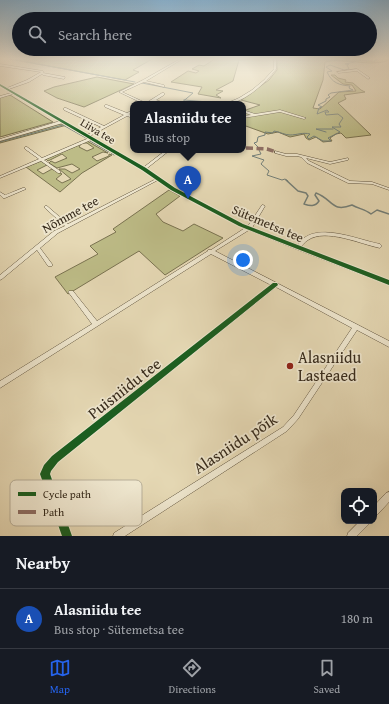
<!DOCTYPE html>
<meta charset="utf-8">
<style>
:root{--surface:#171b24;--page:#242831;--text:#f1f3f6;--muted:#9ea1a6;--line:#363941;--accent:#2563eb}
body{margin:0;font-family:"Gentium Book Plus",serif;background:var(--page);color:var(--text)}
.controls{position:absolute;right:12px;bottom:12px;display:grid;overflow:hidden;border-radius:8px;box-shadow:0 4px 16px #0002}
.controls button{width:36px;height:36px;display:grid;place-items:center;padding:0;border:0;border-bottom:1px solid var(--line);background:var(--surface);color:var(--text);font:20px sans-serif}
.you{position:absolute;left:243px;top:260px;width:14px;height:14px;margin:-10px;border:3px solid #fff;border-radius:50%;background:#1a73e8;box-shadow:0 0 0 6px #1a73e833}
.badge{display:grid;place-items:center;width:26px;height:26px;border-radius:50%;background:var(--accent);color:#fff;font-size:13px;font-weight:700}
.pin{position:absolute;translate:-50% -33px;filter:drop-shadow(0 1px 2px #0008)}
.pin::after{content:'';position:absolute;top:21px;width:14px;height:12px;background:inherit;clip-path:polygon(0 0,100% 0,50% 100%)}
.popup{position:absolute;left:130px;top:101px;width:116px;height:52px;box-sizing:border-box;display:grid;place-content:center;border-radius:8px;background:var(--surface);filter:drop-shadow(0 1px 3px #0005);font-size:13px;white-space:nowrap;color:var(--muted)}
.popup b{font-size:15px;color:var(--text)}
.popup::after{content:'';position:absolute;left:50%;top:100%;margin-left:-8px;border:8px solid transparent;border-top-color:var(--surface)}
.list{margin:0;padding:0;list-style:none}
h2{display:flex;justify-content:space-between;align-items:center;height:52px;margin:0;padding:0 16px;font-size:17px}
h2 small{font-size:13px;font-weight:400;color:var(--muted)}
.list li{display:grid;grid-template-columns:26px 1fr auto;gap:12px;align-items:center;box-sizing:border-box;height:60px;padding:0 16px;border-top:1px solid var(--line)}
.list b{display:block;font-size:15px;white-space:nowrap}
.list p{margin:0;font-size:13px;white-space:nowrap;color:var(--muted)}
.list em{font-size:13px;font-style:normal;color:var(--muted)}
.icon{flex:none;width:22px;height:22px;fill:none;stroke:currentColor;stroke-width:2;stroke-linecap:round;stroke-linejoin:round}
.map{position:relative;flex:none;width:389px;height:536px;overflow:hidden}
.search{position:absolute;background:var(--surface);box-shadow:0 4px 16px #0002;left:12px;right:12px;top:12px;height:44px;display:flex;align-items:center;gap:10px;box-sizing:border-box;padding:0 14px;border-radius:22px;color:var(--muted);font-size:15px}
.sheet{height:112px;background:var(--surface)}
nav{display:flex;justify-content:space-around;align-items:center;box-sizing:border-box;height:56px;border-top:1px solid var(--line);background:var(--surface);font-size:11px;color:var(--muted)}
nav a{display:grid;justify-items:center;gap:2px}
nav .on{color:var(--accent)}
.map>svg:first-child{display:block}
.green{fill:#bdbc87;stroke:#7a7351}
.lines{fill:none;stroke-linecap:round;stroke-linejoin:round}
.stream-far1{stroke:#737f79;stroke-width:1}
.stream{stroke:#737f79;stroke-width:1.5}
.minor-casing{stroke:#625641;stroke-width:1}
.minor{fill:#eee6ce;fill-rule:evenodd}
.quiet{stroke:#8d6e63;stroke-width:3.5;stroke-dasharray:7 3.5;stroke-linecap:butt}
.cycleway-casing{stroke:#eee6ce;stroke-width:2}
.cycleway{fill:#1b5e20;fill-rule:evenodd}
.poi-dot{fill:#8f2418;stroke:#eee6ce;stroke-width:1.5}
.labels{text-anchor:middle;stroke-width:3.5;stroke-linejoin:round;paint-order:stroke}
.far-street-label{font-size:11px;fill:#362a1b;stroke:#eee6ce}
.street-label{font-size:13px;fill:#362a1b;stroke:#eee6ce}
.near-poi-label{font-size:16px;fill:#362a1b;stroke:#eee6ce;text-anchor:start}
.near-street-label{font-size:16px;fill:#362a1b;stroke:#eee6ce}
.key{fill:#eee6ce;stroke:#b7ae98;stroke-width:1}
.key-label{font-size:11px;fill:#362a1b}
</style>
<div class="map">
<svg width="389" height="536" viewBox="0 0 389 536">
<rect width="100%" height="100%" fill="#e5d8b4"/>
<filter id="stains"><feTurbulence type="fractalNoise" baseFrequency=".005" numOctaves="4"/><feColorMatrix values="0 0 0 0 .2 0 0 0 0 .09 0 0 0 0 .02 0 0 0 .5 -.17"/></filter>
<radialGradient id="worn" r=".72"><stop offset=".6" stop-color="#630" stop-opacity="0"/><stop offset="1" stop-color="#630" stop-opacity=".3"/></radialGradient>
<!-- green -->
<path class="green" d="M5,58H154L133,70L139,72L125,80Z
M216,58H273L239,60L233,81L216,90L223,91L216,95L221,98L198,94L202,87L171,82L188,71L196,73L199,71L192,69L199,65L204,66Z
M277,58H326V60L348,61L346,58L374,62L378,58H389L387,61C367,67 346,57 325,62L323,80L313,108L320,109L339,92L356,91L352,85L343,84L331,75H335L338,78L346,80L345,82L353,83L361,90L365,92L344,95L346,99L338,103L371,135L346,138L341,133L336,134L330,138L332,141L323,142L316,137L309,140L306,138L304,134L290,137L278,132L268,134L243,125V111L260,105L241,100L269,80L277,70Z
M97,77L134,84L84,107L57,98L44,91L54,87Z
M10,95L53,122L0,137V97Z
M60,124L67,125L0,143V141Z
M87,141L108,153L103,152L92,157L97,161L109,156V154L112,155L82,173L60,192L26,167L41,161L47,165L37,170L43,174L52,169L62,174L56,179L62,183L71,179L59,169H65L72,173L80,169L72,164L57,168L49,163L51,161L55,163L67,158L62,154L48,161L46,159L81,144L79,147L87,151L94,148L87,143H82Z
M169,190L180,196L156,214L163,222L183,231L194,224L223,238L165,275L139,251L68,294L55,277L98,254L90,246L116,232L113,229Z"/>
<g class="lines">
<!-- stream-far1 -->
<path class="stream-far1" d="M5,58L135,82
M367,58H370
M142,83L193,93L180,104
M184,100L208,102
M212,102L223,103
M326,132L316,129H333
M90,141L109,152
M0,142L63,125L86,138
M259,148L254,143L257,142L258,137L265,135V132L273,133L274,131C280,132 285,135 290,135C297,135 303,132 310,134L307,137L309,139L314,136L323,141H331L328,138L340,132L332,127H341L339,124L343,118L338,114L326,115L325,112H329L327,110L317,114L319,108L322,107L318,105L326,101V99L330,97L328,95L331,93L353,90L349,88L350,86C339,85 332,83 327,72L332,71L326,67L330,65L344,70L349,69L347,65L349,64H345L355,62V59L374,61L378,58
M259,150L261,154L252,156L264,160L261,164L269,171L267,175L282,180L285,179L288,181
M111,153L114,155"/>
<!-- stream -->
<path class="stream" d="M286,180L298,191L306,193L308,196L304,204C310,206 315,207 319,201L315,195L316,193C333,199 331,213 352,205C359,209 365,209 371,214L377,210L389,214"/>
<defs>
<path id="minor" d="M182,58H184L146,81L164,85V87L144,82L122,92L146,103L162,93H164V95L156,100L168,104H164L154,101L148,104H144L119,92L143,80Z
M274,58H276V69C266,83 243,104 225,104L239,98L252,90L264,80L274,69Z
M0,64L43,71L44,72L43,73L65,77L64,79L43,75L42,74L29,82L9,89L87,135L101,127L64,110V108H66L104,126L124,115L105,107V105H107L127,113L133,110V112L129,114L133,116V118L127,116L90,136L144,167L166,150H170L146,169L174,188L243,224L248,226L262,205H263L265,206L252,228L298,245C299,243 301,240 304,238C323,224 359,240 380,244L382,246L380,248C360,244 326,228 308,240C305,242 303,244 301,247L389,281V285L296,249L249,230L215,251L389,341V347L357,330L298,419L287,431L125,536H113L114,533L283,427L294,415L352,328L276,287L58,462L50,470L49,474L71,536H63L41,474L44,465L52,456L271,285L211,254L0,388V381L92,324L69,293L68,292L69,291H73L97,321L208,251V250H211L245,228L172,190L158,180L58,233L40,248L52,264V266H48L37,250L2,279L0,280V275L54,231L65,226L45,208V206H47L68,224L156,179L143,170L91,140L44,160L60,171V173H58L41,161L0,178V176L39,159L25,149V147H27L42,158L89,138L63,123L0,141V139L60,121L13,94L0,98V96L11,93L0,86V84L7,88L27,80L41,72L0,66Z
M357,69L370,78L368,79L357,71L338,73L337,72Z
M243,110L255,114L280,110L306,118L304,119L280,112L243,118V116L251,115L243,112Z
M275,151L286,154H297L330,162L348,158V160L330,164L306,158L309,161L350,181L372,182L389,188V190L372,184L348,183L307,163L301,157L297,156H286L275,153Z
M23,188H25L26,189L5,198H3L0,195V192L5,195Z
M389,492V502L377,515L374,516V506L386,493Z
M360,521H370L369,524L357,536H347L348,533Z"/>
</defs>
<!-- minor casing -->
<use href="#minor" class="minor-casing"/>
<!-- minor -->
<use href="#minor" class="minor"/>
<!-- quiet -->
<path class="quiet" d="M246,148L267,149L276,152"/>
<defs>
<path id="cycleway" d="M0,84L146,168L175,188L243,224L389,280V285L239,226L171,190L142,170L0,86Z
M273,283H277L278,285L58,462L51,471L50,474L72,536H62L40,474L44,465L52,456Z"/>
</defs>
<!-- cycleway casing -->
<use href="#cycleway" class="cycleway-casing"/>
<!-- cycleway -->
<use href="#cycleway" class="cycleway"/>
</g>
<!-- sky -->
<linearGradient id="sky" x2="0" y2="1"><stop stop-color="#89b5d5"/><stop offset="0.44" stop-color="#f3eddd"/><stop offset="1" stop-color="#f3eddd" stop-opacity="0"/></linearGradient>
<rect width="389" height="133" fill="url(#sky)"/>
<!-- markers -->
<circle class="poi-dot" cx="290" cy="366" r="4"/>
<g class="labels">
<!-- far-street labels -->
<g class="far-street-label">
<text transform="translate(98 131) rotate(31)" y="4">Liiva tee</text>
</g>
<!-- street labels -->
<g class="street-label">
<text transform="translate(70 214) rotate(-29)" y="5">Nõmme tee</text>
<text transform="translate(268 223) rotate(23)" y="5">Sütemetsa tee</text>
</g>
<!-- near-poi labels -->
<g class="near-poi-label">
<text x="298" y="363">Alasniidu<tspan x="298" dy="18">Lasteaed</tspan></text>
</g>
<!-- near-street labels -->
<g class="near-street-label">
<text transform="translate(124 388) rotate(-38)" y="6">Puisniidu tee</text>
<text transform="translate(235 443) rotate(-33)" y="6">Alasniidu põik</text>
</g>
</g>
<!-- legend -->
<rect x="10" y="480" width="132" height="46" rx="6" class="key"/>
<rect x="18" y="492" width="18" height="4" fill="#1b5e20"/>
<rect x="18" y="510" width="18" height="4" fill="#8d6e63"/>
<g class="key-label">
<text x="43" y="498">Cycle path</text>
<text x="43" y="516">Path</text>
</g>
<rect width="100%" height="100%" filter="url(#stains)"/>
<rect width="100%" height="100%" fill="url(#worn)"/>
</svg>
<div class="controls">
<button><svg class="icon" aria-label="locate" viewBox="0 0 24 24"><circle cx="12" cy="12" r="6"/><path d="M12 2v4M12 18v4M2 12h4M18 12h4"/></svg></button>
</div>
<div class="you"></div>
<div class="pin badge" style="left:188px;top:199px;background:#1a4fb4">A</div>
<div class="popup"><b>Alasniidu tee</b>Bus stop</div>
<div class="search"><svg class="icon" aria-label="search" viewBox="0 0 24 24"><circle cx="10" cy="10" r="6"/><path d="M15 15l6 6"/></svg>Search here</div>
</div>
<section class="sheet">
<h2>Nearby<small></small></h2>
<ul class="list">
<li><span class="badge" style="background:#1a4fb4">A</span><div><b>Alasniidu tee</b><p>Bus stop · Sütemetsa tee</p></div><em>180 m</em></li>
</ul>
</section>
<nav>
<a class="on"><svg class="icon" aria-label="map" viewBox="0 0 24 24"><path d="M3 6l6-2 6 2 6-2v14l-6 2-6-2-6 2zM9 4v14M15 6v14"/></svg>Map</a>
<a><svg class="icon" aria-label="directions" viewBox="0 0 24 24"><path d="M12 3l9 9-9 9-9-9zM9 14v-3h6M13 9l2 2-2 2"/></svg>Directions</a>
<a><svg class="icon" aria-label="saved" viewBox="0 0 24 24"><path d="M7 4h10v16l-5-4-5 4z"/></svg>Saved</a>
</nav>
